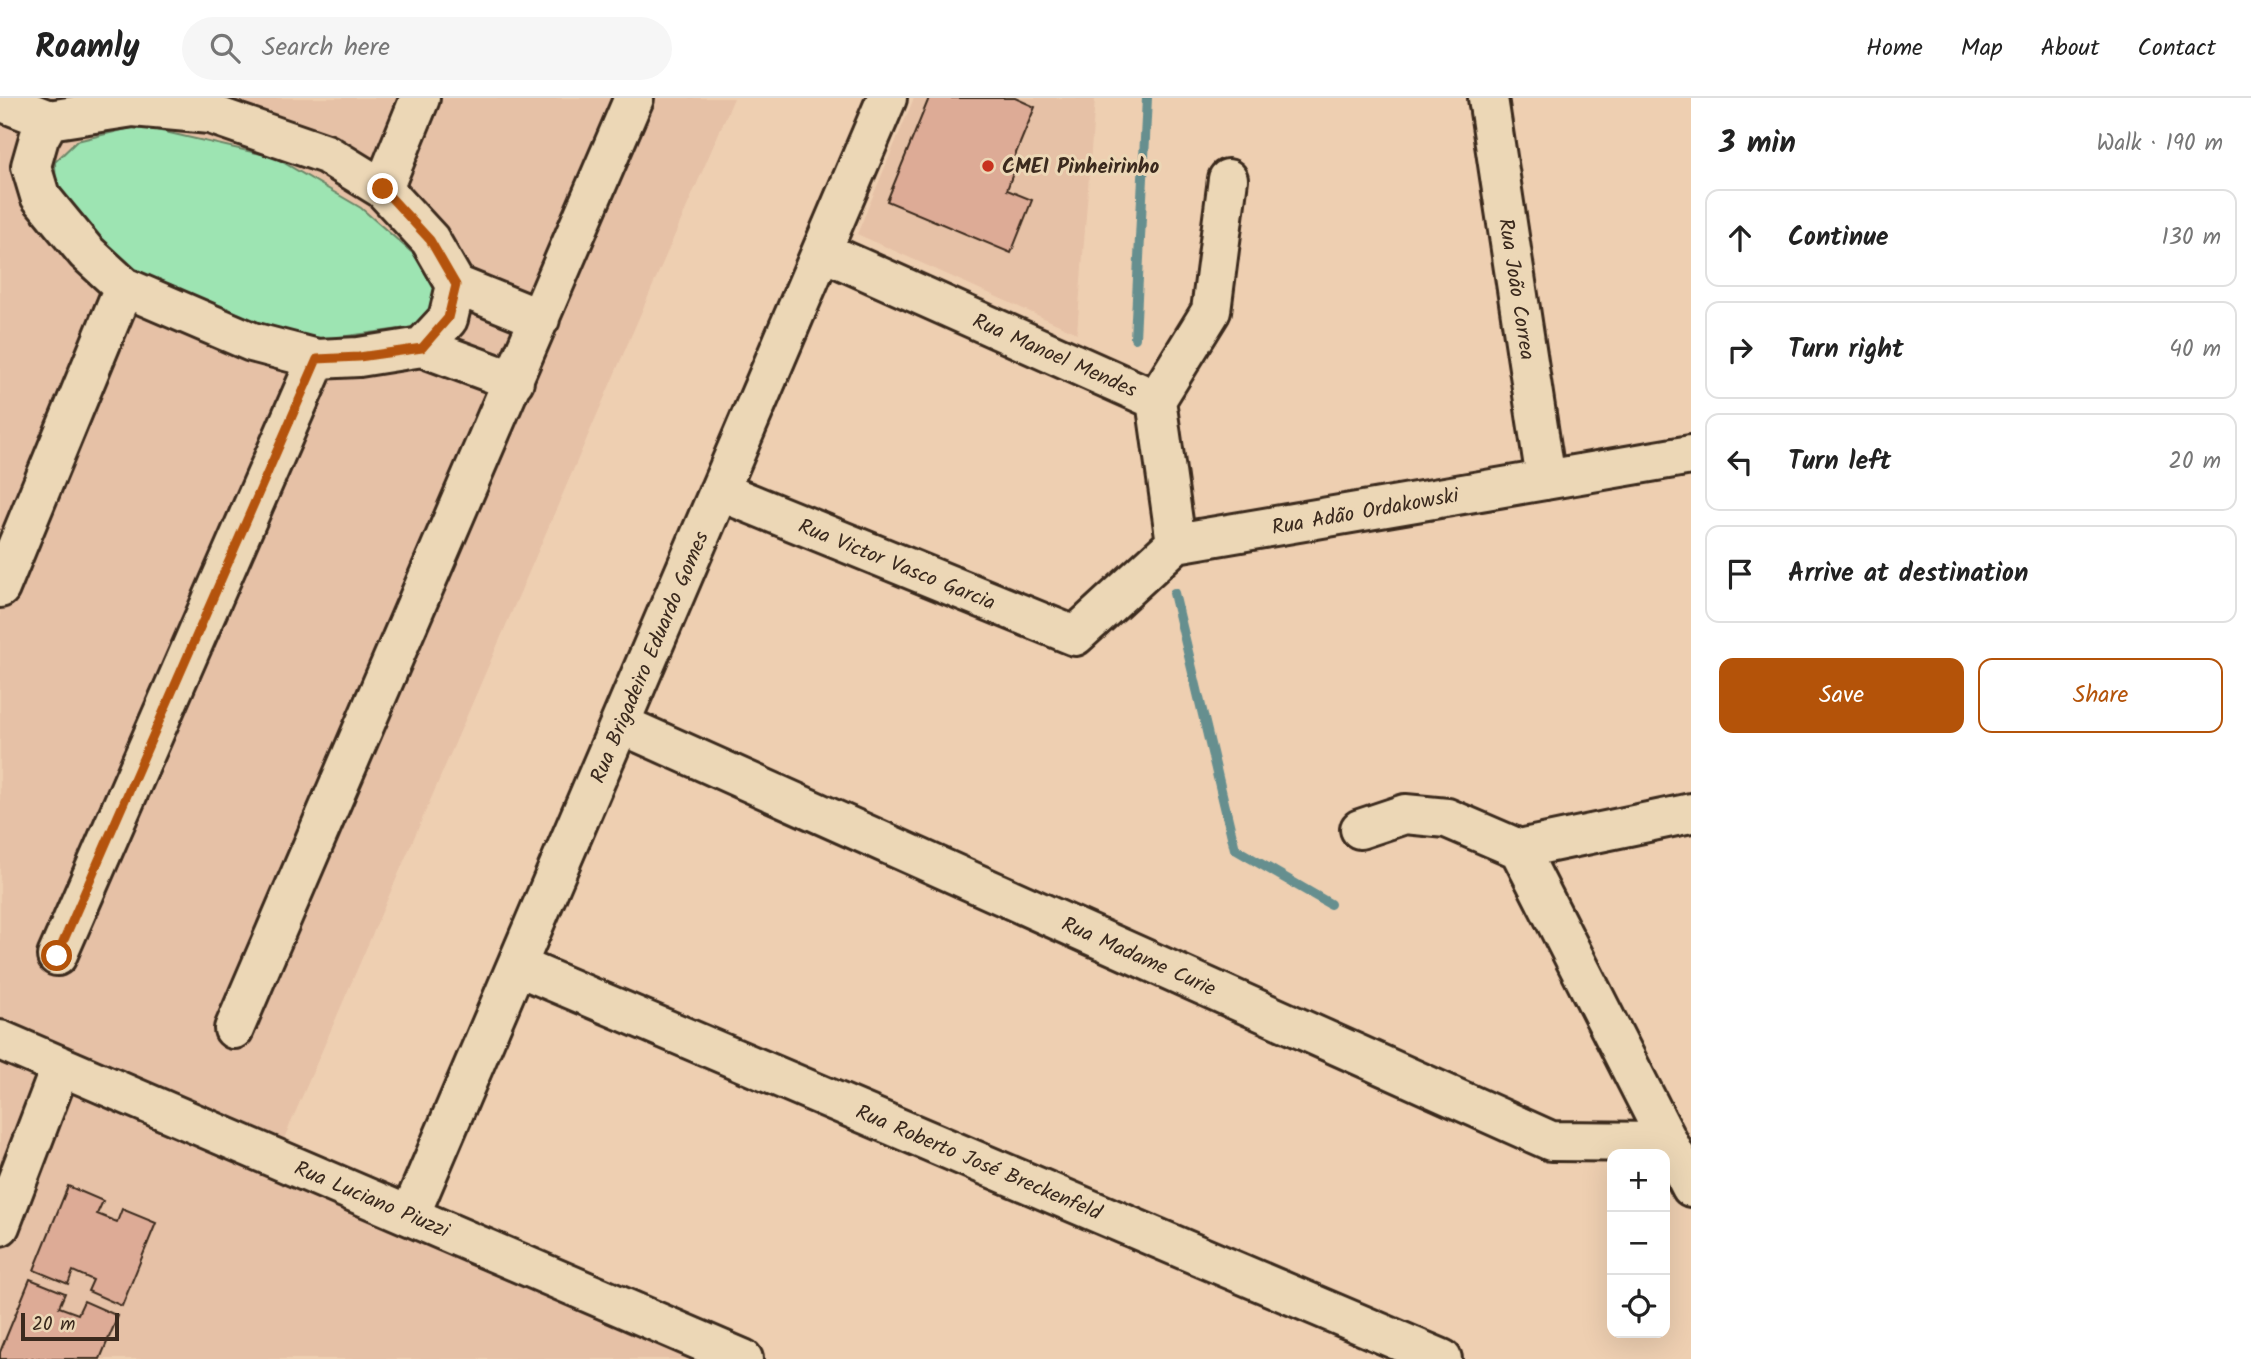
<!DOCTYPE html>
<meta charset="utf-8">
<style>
:root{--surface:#fff;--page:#f6f6f6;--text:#222;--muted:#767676;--line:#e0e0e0;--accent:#b45309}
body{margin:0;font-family:Kalam,sans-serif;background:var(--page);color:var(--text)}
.controls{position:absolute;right:21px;bottom:21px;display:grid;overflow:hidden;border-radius:14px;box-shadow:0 7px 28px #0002}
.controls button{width:63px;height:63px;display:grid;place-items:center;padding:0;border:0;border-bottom:2px solid var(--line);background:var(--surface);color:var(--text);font:35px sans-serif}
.scale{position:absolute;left:21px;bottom:18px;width:98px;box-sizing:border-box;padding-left:7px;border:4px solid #3b2a1e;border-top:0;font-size:19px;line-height:24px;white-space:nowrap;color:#3b2a1e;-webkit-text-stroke:5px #ecd7b6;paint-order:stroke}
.stop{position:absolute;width:21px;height:21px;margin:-16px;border:5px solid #b45309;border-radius:50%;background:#fff}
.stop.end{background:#b45309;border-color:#fff;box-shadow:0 2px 7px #0008}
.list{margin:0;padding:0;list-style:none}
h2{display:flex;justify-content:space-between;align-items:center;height:91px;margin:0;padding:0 28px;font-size:30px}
h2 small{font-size:23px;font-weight:400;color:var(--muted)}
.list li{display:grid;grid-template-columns:46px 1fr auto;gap:21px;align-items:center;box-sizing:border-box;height:98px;margin:0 14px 14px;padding:0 14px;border:2px solid var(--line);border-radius:14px}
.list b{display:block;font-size:26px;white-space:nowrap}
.list em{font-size:23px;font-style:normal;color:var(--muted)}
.actions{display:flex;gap:14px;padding:21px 28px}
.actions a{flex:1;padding:16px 0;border:2px solid var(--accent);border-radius:14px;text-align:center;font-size:24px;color:var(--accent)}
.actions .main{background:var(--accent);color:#fff}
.icon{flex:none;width:38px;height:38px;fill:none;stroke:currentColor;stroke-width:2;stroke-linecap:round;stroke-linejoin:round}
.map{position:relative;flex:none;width:1691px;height:1261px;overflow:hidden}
header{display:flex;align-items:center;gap:42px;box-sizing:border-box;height:98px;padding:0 35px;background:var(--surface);border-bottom:2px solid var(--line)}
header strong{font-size:33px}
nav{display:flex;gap:38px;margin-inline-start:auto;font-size:24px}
.search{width:490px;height:63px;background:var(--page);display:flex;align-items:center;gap:18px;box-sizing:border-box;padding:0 24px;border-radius:38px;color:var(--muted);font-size:26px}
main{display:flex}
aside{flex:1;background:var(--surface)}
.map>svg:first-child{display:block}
.built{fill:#e6c1a6}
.green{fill:#9de4b2;stroke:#6c8768;stroke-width:2}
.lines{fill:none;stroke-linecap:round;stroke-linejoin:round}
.stream{stroke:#668f8f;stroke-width:10}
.building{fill:#ddab96;stroke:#3b2a1e;stroke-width:2}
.minor-casing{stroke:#3b2a1e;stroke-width:44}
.minor{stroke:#ecd7b6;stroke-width:38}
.route{stroke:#b45309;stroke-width:9}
.poi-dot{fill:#c8321e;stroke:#ecd7b6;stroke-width:2.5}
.labels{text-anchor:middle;stroke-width:6;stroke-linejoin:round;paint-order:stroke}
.poi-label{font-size:21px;font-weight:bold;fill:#3b2a1e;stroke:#ecd7b6;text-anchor:start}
.street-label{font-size:21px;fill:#3b2a1e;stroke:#ecd7b6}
</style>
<header>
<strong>Roamly</strong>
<div class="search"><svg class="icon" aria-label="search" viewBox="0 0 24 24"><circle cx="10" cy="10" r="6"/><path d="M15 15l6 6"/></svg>Search here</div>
<nav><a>Home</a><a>Map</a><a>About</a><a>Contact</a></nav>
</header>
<main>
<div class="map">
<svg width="1691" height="1261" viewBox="0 0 1691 1261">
<rect width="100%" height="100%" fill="#eecfb1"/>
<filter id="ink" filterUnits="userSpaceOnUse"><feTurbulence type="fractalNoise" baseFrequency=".0143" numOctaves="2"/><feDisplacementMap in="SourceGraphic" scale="14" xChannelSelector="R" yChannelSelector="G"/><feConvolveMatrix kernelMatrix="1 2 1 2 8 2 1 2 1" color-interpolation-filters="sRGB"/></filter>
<g filter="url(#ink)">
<!-- built -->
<path class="built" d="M0,0H734L276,1059L743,1261H0Z
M914,0H1095L1077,235L857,136Z"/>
<!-- green -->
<path class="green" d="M139,28L274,59L361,110L425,166L435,185V206L415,229L325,241L238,229L128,179L56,99L55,64L77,43Z"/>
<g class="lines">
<!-- stream -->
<path class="stream" d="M1135,240L1147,0
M1174,495L1235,751L1330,806"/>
</g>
<!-- building -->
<path class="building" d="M929,0H1015L1035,9L1009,72L1013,75L1007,92L1032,102L1011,155L887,103Z
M68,1088L103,1103L97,1116L117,1124L122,1111L156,1125L122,1208L88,1193L93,1182L73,1173L68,1186L34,1172Z
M30,1181L65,1195L59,1209L78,1216L84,1203L118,1218L100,1261H0V1254Z"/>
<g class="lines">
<defs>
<path id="minor" d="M1488,0L1546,382
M0,3L49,22
M133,9L210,16L326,56L383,91L430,142L456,187L448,221L422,249L359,259L317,261L252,244L124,189L86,154L40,98L31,68L39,40L49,22Z
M383,91L420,0
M822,153L1156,302L1176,445
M456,187L540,221
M422,249L514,283
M1156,302L1211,213L1228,81
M719,393L1075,538L1176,445L1691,357
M0,490L124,189
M620,626L1551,1043L1668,1044
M1360,731L1405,716L1447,720L1519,751
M1519,751L1691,1089
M1519,751L1691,715
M57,858L317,261
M517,868L1442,1261
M234,931L634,0
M0,942L743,1261
M410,1117L887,0
M0,1128L61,968"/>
</defs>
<!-- minor casing -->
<use href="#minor" class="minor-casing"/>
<!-- minor -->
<use href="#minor" class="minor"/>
</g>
</g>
<g class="lines" filter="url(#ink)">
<!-- route -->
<path class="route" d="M57,858L317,261L359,259L422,250L448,220L456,187L430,142L383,91"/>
</g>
<!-- markers -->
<circle class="poi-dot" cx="988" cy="68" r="7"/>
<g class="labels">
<!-- poi labels -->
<g class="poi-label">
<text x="1002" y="75">CMEI Pinheirinho</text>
</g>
<!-- street labels -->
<g class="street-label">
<text transform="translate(1517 191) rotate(81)" y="7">Rua João Correa</text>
<text transform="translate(1055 257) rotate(24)" y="7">Rua Manoel Mendes</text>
<text transform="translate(1365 413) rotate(-10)" y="7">Rua Adão Ordakowski</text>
<text transform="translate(897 466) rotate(22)" y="7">Rua Victor Vasco Garcia</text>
<text transform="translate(649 559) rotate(-67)" y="7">Rua Brigadeiro Eduardo Gomes</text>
<text transform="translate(1139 858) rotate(24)" y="7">Rua Madame Curie</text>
<text transform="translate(979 1064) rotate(23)" y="7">Rua Roberto José Breckenfeld</text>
<text transform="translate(372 1101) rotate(23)" y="7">Rua Luciano Piuzzi</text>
</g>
</g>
</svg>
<div class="controls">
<button>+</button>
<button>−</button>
<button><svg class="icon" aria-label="locate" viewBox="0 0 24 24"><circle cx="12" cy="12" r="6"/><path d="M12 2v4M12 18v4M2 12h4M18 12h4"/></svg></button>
</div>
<div class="scale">20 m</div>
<div class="stop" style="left:57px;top:858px"></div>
<div class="stop end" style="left:383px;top:91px"></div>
</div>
<aside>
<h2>3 min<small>Walk · 190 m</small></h2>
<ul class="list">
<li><svg class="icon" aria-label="ahead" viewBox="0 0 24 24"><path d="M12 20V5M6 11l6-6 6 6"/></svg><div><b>Continue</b></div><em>130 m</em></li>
<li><svg class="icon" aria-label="right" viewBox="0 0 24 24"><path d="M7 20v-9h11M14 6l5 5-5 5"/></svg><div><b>Turn right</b></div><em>40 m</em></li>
<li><svg class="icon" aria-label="left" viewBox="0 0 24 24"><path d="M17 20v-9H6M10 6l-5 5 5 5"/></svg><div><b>Turn left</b></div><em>20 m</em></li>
<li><svg class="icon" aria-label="arrive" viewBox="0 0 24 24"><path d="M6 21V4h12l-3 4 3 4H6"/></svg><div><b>Arrive at destination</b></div></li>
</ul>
<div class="actions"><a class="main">Save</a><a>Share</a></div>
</aside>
</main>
